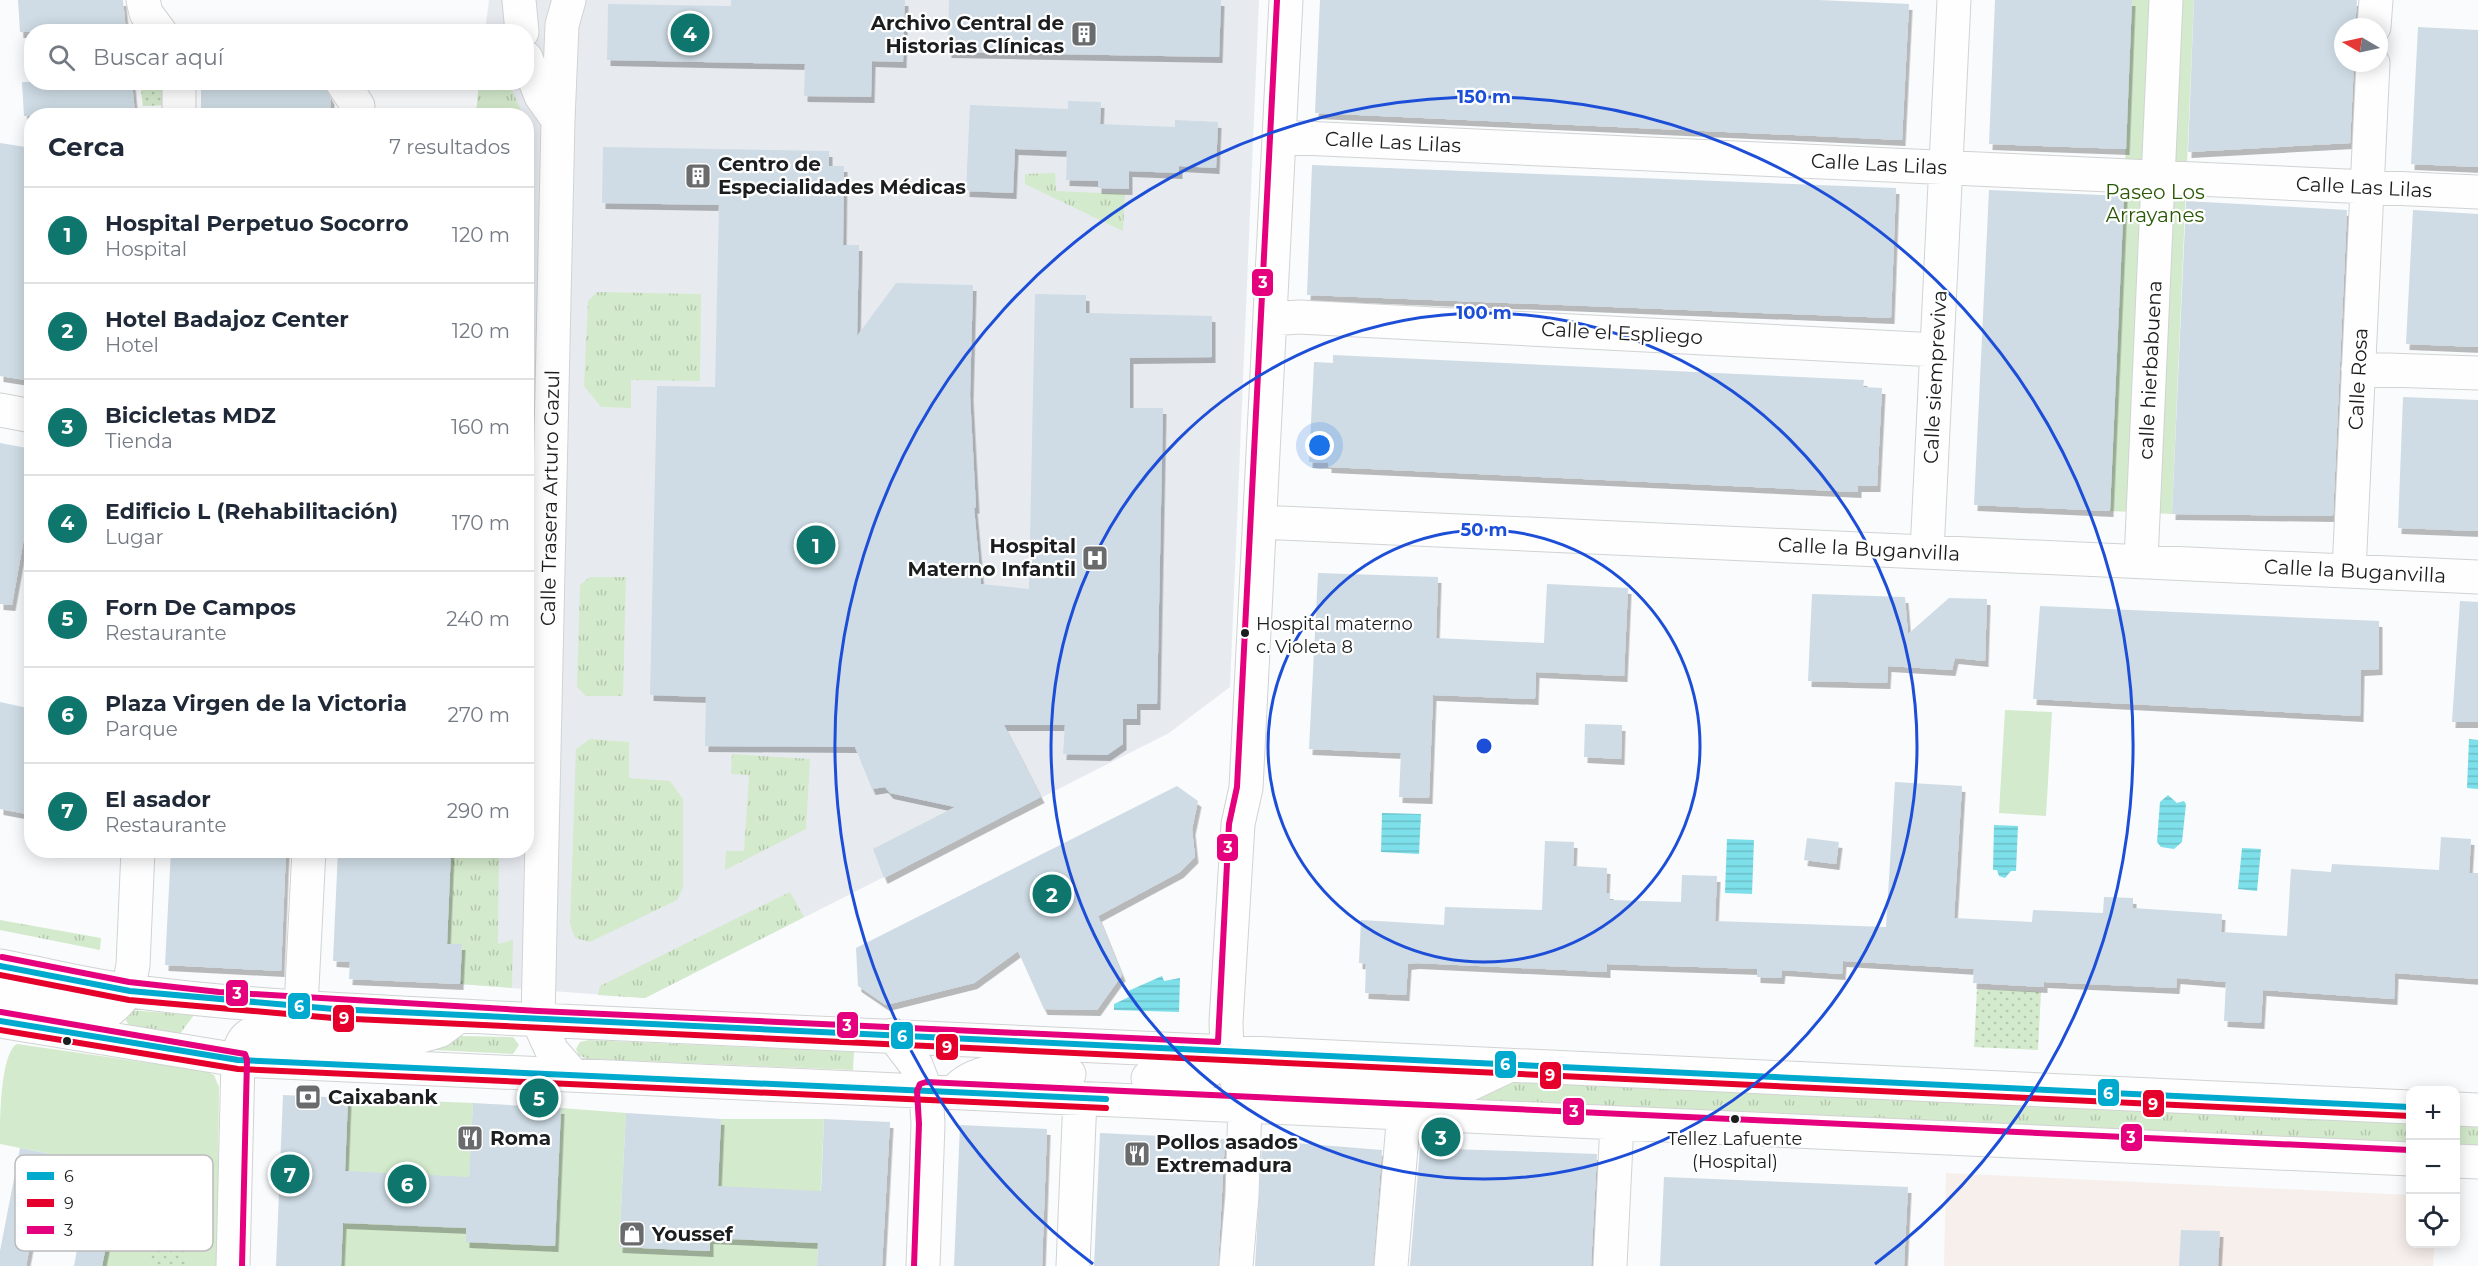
<!DOCTYPE html>
<html lang="es">
<meta charset="utf-8">
<style>
:root{--surface:#fff;--page:#f2f2f3;--text:#1f2937;--muted:#747a83;--line:#e0e1e3;--accent:#0f766e}
body{margin:0;font-family:Montserrat,sans-serif;background:var(--page);color:var(--text)}
.controls{position:absolute;right:18px;bottom:18px;display:grid;overflow:hidden;border-radius:12px;box-shadow:0 3px 15px #0003}
.controls button{width:54px;height:54px;display:grid;place-items:center;padding:0;border:0;border-bottom:2px solid var(--line);background:var(--surface);color:var(--text);font:30px sans-serif}
.compass{position:absolute;left:2334px;top:18px;width:54px;height:54px;border-radius:50%;background:var(--surface);box-shadow:0 3px 15px #0003;rotate:279deg}
.you{position:absolute;left:1320px;top:446px;width:21px;height:21px;margin:-15px;border:4px solid #fff;border-radius:50%;background:#1a73e8;box-shadow:0 0 0 9px #1a73e833}
.badge{display:grid;place-items:center;width:39px;height:39px;border-radius:50%;background:var(--accent);color:#fff;font-size:20px;font-weight:700}
.pin{position:absolute;translate:-50% -50%;border:3px solid #fff;box-shadow:0 2px 6px #0006}
.list{margin:0;padding:0;list-style:none}
h2{display:flex;justify-content:space-between;align-items:center;height:78px;margin:0;padding:0 24px;font-size:26px}
h2 small{font-size:20px;font-weight:400;color:var(--muted)}
.list li{display:grid;grid-template-columns:39px 1fr auto;gap:18px;align-items:center;box-sizing:border-box;height:96px;padding:0 24px;border-top:2px solid var(--line)}
.list b{display:block;font-size:22px;white-space:nowrap}
.list p{margin:0;font-size:20px;white-space:nowrap;color:var(--muted)}
.list em{font-size:20px;font-style:normal;color:var(--muted)}
.icon{flex:none;width:33px;height:33px;fill:none;stroke:currentColor;stroke-width:2;stroke-linecap:round;stroke-linejoin:round}
.map{position:relative;flex:none;width:2478px;height:1266px;overflow:hidden}
.search{position:absolute;background:var(--surface);box-shadow:0 3px 15px #0003;left:24px;top:24px;width:510px;height:66px;display:flex;align-items:center;gap:15px;box-sizing:border-box;padding:0 21px;border-radius:24px;color:var(--muted);font-size:22px}
.panel{position:absolute;background:var(--surface);box-shadow:0 3px 15px #0003;left:24px;top:108px;width:510px;height:750px;border-radius:24px}
.map>svg:first-child{display:block}
.commercial{fill:#f7efec}
.built{fill:#e7ebf0}
.grass{fill:url(#grass-tufts)}
.park{fill:#d4eacc}
.garden{fill:url(#garden-dots)}
.water{fill:url(#water-rules)}
.building{fill:#cfdce5;filter:url(#shadow)}
.lines{fill:none;stroke-linecap:round;stroke-linejoin:round}
.minor-casing{stroke:#d1d3d3;stroke-width:35}
.minor{stroke:#fefeff;stroke-width:33}
.bus-1-casing{stroke:#fff;stroke-width:10}
.bus-2-casing{stroke:#fff;stroke-width:10}
.bus-3-casing{stroke:#fff;stroke-width:10}
.bus-1{stroke:#00a9ce;stroke-width:6}
.bus-2{stroke:#e4002b;stroke-width:6}
.bus-3{stroke:#e5007d;stroke-width:6}
.ring{fill:none;stroke:#1d4ed8;stroke-width:3}
.bus-dot{fill:#1c1d1e;stroke:#fff;stroke-width:2}
.labels{text-anchor:middle;stroke-width:4.5;stroke-linejoin:round;paint-order:stroke}
.bus-label{font-size:18px;fill:#1c1d1e;stroke:#fff;text-anchor:start}
.poi-label{font-size:20px;font-weight:bold;fill:#1c1d1e;stroke:#fff;text-anchor:start}
.street-label{font-size:20px;fill:#1c1d1e;stroke:#fff}
.park-label{font-size:20px;fill:#295805;stroke:#fff}
.key{fill:#fff;stroke:#bbbbbc;stroke-width:1.5}
.key-label{font-size:16px;fill:#1c1d1e}
.centre{fill:#1d4ed8;stroke:#fff;stroke-width:3}
.ring-label{font-size:18px;text-anchor:middle;font-weight:bold;fill:#1d4ed8;stroke:#fff;stroke-width:4.5;stroke-linejoin:round;paint-order:stroke}
.line-badge{stroke:#fff;stroke-width:2}
.badge-label{font-size:16px;text-anchor:middle;font-weight:bold;fill:#fff}
</style>
<div class="map">
<svg width="2478" height="1266" viewBox="0 0 2478 1266">
<defs>
<pattern id="grass-tufts" width="24" height="20" patternUnits="userSpaceOnUse" patternTransform="scale(1.5)"><rect width="24" height="20" fill="#d4eacc"/><path d="M3 7l-1-3M5 7V3M7 7l1-3M15 17l-1-3M17 17v-4M19 17l1-3" fill="none" stroke="#b5c8af"/></pattern>
<pattern id="garden-dots" width="8" height="8" patternUnits="userSpaceOnUse" patternTransform="scale(1.5)"><rect width="8" height="8" fill="#d4eacc"/><path d="M2 2h.1M6 6h.1" fill="none" stroke="#b5c8af" stroke-width="1.8" stroke-linecap="round"/></pattern>
<pattern id="water-rules" width="6" height="5" patternUnits="userSpaceOnUse" patternTransform="scale(1.5)"><rect width="6" height="5" fill="#7cdfea"/><path d="M0 2.5h6" fill="none" stroke="#6bbfc8"/></pattern>
<filter id="shadow"><feDropShadow dx="3.5" dy="6" stdDeviation="0" flood-color="#0004"/></filter>
</defs>
<rect width="100%" height="100%" fill="#f9fbfc"/>
<!-- commercial -->
<path class="commercial" d="M1946,1173L2410,1195V1244H2435L2433,1266H1944Z"/>
<!-- built -->
<path class="built" d="M489,0H1259L1230,687L1169,733L645,998L460,984L462,945L447,944L451,851L526,850V116L476,115L479,83L526,82V32L485,31Z"/>
<!-- grass -->
<path class="grass" d="M479,82L509,83L523,115H476Z
M526,127L530,137V179H527Z
M1055,173L1056,191L1125,194L1123,231L1025,184V174Z
M597,292L701,294L700,381L631,380V408L601,407L584,386L588,301Z
M590,577H626L623,696H586L577,687L580,585Z
M590,739L629,742V778L670,781L683,799V888L677,900L590,942L575,938L570,924L576,749Z
M732,754L810,759L806,829L725,870L726,851H744L749,775L731,774Z
M451,851H499L498,944L513,940L512,988L460,984L462,945L447,944Z
M790,892L804,917L645,998L598,995L600,986Z
M0,920L101,938L100,950L0,930Z
M128,1010L194,1015L179,1035L131,1030L126,1020Z
M461,1036L513,1037L519,1045L513,1054L434,1050Z
M589,1040L854,1052L853,1070L589,1059L579,1056L576,1049L580,1042Z
M1501,1081L2410,1120V1143L1472,1100Z
M2456,1122L2478,1123V1146L2456,1145Z"/>
<!-- park -->
<path class="park" d="M2132,0H2194L2172,514L2110,511Z
M2005,710L2052,712L2046,816L1999,813Z
M17,1044L205,1071L214,1075L219,1087L217,1266H102L122,1168L0,1144C0,1122 0,1053 17,1044Z
M348,1098L473,1103L466,1241L554,1246L561,1108L626,1113L619,1247L709,1251L713,1186L718,1181L721,1119H824L817,1266H341Z"/>
<!-- garden -->
<path class="garden" d="M140,83H173L174,105L143,106Z
M1977,989L2041,992L2038,1050L1974,1047Z
M169,1207L181,1208L191,1221L190,1232L177,1242C185,1248 188,1256 185,1266H152L151,1254L165,1240L157,1232L156,1220Z"/>
<!-- water -->
<path class="water" d="M2469,739L2478,740V789L2467,788Z
M2168,795L2177,803L2184,801L2186,804L2182,842L2174,849L2161,847L2157,842L2160,802Z
M1382,813L1421,814L1419,854L1381,852Z
M1994,825L2018,826L2016,871H2011L2005,878L1999,876L1997,870H1993Z
M1727,839L1754,840L1752,894L1725,893Z
M2242,848L2261,849L2257,891L2238,889Z
M1162,976L1164,981L1180,978L1179,1012L1114,1010V1004L1129,997L1126,992Z"/>
<!-- building -->
<path class="building" d="M18,0H123L126,32H20Z
M731,0H905L903,62L872,61L871,97L804,96L805,64L607,60L608,4L731,6Z
M949,0H1221L1219,57L948,52Z
M1320,0H1818L1909,4L1902,140L1315,113Z
M1995,0H2132L2126,149L1989,144Z
M2194,0H2357L2355,27H2343V63H2354L2350,143L2188,152Z
M2418,27L2478,30V167L2411,164Z
M22,82H132L135,114L24,116Z
M201,82L323,83L331,99L330,116H201Z
M1068,101L1101,102L1100,124L1175,127V120L1218,122L1216,168L1179,166V173L1129,171V189L1098,188V181L1066,180L1067,151L1015,149L1013,193L966,191L970,105L1068,109Z
M0,143L32,148V381L0,376Z
M603,147L829,151V166H844L843,245H859L857,336L896,283L973,285L970,395L976,508L974,507L981,584L1029,589L1035,294L1086,295V313L1212,316V357L1130,358V408H1163L1157,704H1137V719H1123V744L1107,755L1063,754L1065,725H1004L1041,797L884,878L873,849L955,807L890,793L885,787L872,789L855,747L705,746L706,697L650,695L657,386L715,387L719,205L602,203Z
M1312,165L1896,188L1891,318L1307,295Z
M1989,190L2124,196L2110,511L1974,505Z
M2186,201L2347,210L2333,516L2172,514Z
M2413,210L2478,214V347L2406,344Z
M1333,355L1864,380L1863,387L1882,388L1877,486H1858V492L1328,467V463L1309,462L1314,362L1333,363Z
M2403,397L2478,400V531L2398,528Z
M0,443L32,449V539L24,538L12,605L0,604Z
M1318,573L1438,577L1436,638L1544,643L1547,584L1628,588L1624,676L1536,672L1535,699L1433,695L1429,798L1399,797L1401,753L1309,749Z
M1812,594L1905,597L1908,634L1949,598L1987,599L1985,661L1955,658L1952,670L1888,666L1887,683L1808,681Z
M2460,601L2478,602V722H2452Z
M2040,606L2379,621V669L2361,670L2360,716L2033,699Z
M0,702L32,709V815L0,809Z
M1585,724L1622,725L1621,759L1584,757Z
M1895,782L1962,786L1954,918L2032,922L2033,910L2103,913L2104,897L2133,898V908L2222,914L2221,932L2287,936L2291,869L2331,872L2332,864L2439,870L2441,837L2471,839L2469,873H2478V979L2395,973L2394,999L2263,990L2261,1023L2224,1021L2226,982L2177,978L2176,988L2044,982V987L1973,983L1974,969L1843,961L1842,974L1782,970L1781,978L1757,977V969L1607,964V972L1416,963L1408,964L1406,995L1365,993L1366,964L1359,963L1361,920L1444,925L1445,907L1542,910L1545,841L1574,842L1573,866L1607,868L1606,893H1610V900L1681,902L1682,875L1717,876L1715,921L1886,927Z
M1177,786L1198,801L1192,829L1195,857L1180,872L1098,916L1122,975L1097,1010L1044,1009L1018,951L974,983L886,1005L858,986L856,948Z
M1807,838L1839,842L1836,864L1804,860Z
M171,850H286L281,971L165,965Z
M338,850H451L447,944H462L460,984L349,979L350,962L333,961Z
M283,1095L348,1098L345,1171L469,1177L473,1103L561,1108L555,1246L466,1242V1228L343,1223L341,1266H276Z
M626,1113L721,1119L718,1186L821,1191L824,1119L890,1122L882,1266H817L818,1243L710,1238V1251L619,1247Z
M960,1125L1047,1129L1042,1266H954Z
M1100,1133L1225,1139L1218,1266H1094Z
M1283,1142L1382,1150L1373,1266H1255L1262,1145L1282,1148Z
M20,1148L122,1168L102,1266H74L81,1227L35,1218L26,1266H0V1251Z
M1420,1148L1597,1154L1591,1266H1410Z
M1664,1177L1908,1187L1904,1266H1660Z
M2181,1230L2220,1231L2218,1266H2179Z"/>
<g class="lines">
<defs>
<path id="minor" d="M143,0L146,13L160,32
M519,0L522,32
M569,0L562,25L558,120L538,1020L552,1051L573,1075
M2374,27L2376,0
M526,58L541,96L558,120
M179,82V116
M342,82L358,106V116
M1280,137L2478,192
M1271,319L1299,317L1937,350
M2358,369L2478,373
M0,410L32,416
M1261,522L2478,577
M1927,552L1954,0
M2141,561L2166,0
M2349,571L2373,63
M0,966C43,974 86,985 130,991C265,1009 402,1012 538,1020L2410,1107
M128,991L133,965L138,850
M0,998C24,1003 87,1021 108,1011C116,1007 122,997 128,991
M301,1007L309,850
M0,1021L238,1060L2410,1159
M893,1035L916,1065L926,1091L928,1124L923,1266
M1148,1078C1185,1080 1203,1086 1227,1051
M958,1088C987,1061 1032,1073 1069,1074
M1245,1105L1227,1051L1226,1022L1238,824L1246,788L1286,0
M2456,1109L2478,1110
M2456,1161L2478,1162
M233,1266L238,1060C240,1037 250,1030 273,1030L418,1037L439,1031L459,1016
M1073,1266L1080,1098
M1236,1266L1242,1196L1245,1105C1251,1085 1263,1080 1283,1078L1468,1085L1506,1067
M1391,1266L1404,1112
M1610,1266L1617,1123"/>
</defs>
<!-- minor casing -->
<use href="#minor" class="minor-casing"/>
<!-- minor -->
<use href="#minor" class="minor"/>
<defs>
<path id="bus-1" d="M0,966L130,991L334,1009L2410,1107
M0,1021L238,1060L1106,1099"/>
<path id="bus-2" d="M0,975L129,1000L333,1018L2410,1116
M0,1030L238,1069L1106,1108"/>
<path id="bus-3" d="M2,957L129,982L219,992L538,1011L1218,1042L1229,824L1237,787L1277,0
M1,1012L245,1054L247,1060L242,1266
M914,1266L919,1124L917,1091L920,1084L926,1082L2410,1150"/>
</defs>
<!-- bus-1 casing -->
<use href="#bus-1" class="bus-1-casing"/>
<!-- bus-2 casing -->
<use href="#bus-2" class="bus-2-casing"/>
<!-- bus-3 casing -->
<use href="#bus-3" class="bus-3-casing"/>
<!-- bus-1 -->
<use href="#bus-1" class="bus-1"/>
<!-- bus-2 -->
<use href="#bus-2" class="bus-2"/>
<!-- bus-3 -->
<use href="#bus-3" class="bus-3"/>
</g>
<!-- distance rings -->
<g class="ring">
<circle cx="1484" cy="746" r="216"/>
<circle cx="1484" cy="746" r="433"/>
<path d="M1093 1264A649 649 0 1 1 1875 1264"/>
</g>
<!-- icons -->
<defs>
<symbol id="building-square" viewBox="-11 -11 22 22"><rect x="-9" y="-9" width="18" height="18" rx="4" fill="#696b6c" stroke="#fff"/><path d="M-4-6H4V6H1V3H-1V6H-4ZM-2.5-4.3h1.7v1.8h-1.7ZM.8-4.3h1.7v1.8H.8ZM-2.5-1h1.7V.8h-1.7ZM.8-1h1.7V.8H.8Z" fill="#fff"/></symbol>
<symbol id="hospital-square" viewBox="-11 -11 22 22"><rect x="-9" y="-9" width="18" height="18" rx="4" fill="#696b6c" stroke="#fff"/><path d="M-5-5h3v3.5h4V-5h3V5h-3V1.5h-4V5h-3Z" fill="#fff"/></symbol>
<symbol id="bank-square" viewBox="-11 -11 22 22"><rect x="-9" y="-9" width="18" height="18" rx="4" fill="#696b6c" stroke="#fff"/><path d="M-6-4H6V4H-6ZM0-2.3a2.3 2.3 0 1 0 0 4.6a2.3 2.3 0 1 0 0-4.6Z" fill="#fff"/></symbol>
<symbol id="restaurant-square" viewBox="-11 -11 22 22"><rect x="-9" y="-9" width="18" height="18" rx="4" fill="#696b6c" stroke="#fff"/><path d="M-5-6h1v4h1v-4h1v4h1v-4h1v5L-1.5 .5V6h-2V.5L-5-1ZM5-6V6H3V1.5H1.5Q1.5-4 5-6Z" fill="#fff"/></symbol>
<symbol id="shop-square" viewBox="-11 -11 22 22"><rect x="-9" y="-9" width="18" height="18" rx="4" fill="#696b6c" stroke="#fff"/><path d="M-5-2.5h2.3a2.7 3.5 0 0 1 5.4 0H5L5.5 6h-11ZM-1.5-2.5h3a1.5 2.3 0 0 0-3 0Z" fill="#fff"/></symbol>
</defs>
<g fill-rule="evenodd">
<use href="#building-square" x="1069" y="19" width="30" height="30"/>
<use href="#building-square" x="683" y="161" width="30" height="30"/>
<use href="#hospital-square" x="1080" y="543" width="30" height="30"/>
<use href="#bank-square" x="293" y="1082" width="30" height="30"/>
<use href="#restaurant-square" x="455" y="1123" width="30" height="30"/>
<use href="#restaurant-square" x="1122" y="1139" width="30" height="30"/>
<use href="#shop-square" x="617" y="1219" width="30" height="30"/>
</g>
<!-- markers -->
<g class="bus-dot">
<circle cx="1245" cy="633" r="5"/>
<circle cx="67" cy="1041" r="5"/>
<circle cx="1735" cy="1119" r="5"/>
</g>
<g class="labels">
<!-- bus labels -->
<g class="bus-label">
<text x="1256" y="630">Hospital materno<tspan x="1256" dy="23">c. Violeta 8</tspan></text>
<text x="1735" y="1145" text-anchor="middle">Tellez Lafuente<tspan x="1735" dy="23">(Hospital)</tspan></text>
</g>
<!-- poi labels -->
<g class="poi-label">
<text x="1064" y="30" text-anchor="end">Archivo Central de<tspan x="1064" dy="23">Historias Clínicas</tspan></text>
<text x="718" y="171">Centro de<tspan x="718" dy="23">Especialidades Médicas</tspan></text>
<text x="1076" y="553" text-anchor="end">Hospital<tspan x="1076" dy="23">Materno Infantil</tspan></text>
<text x="328" y="1104">Caixabank</text>
<text x="490" y="1145">Roma</text>
<text x="1156" y="1149">Pollos asados<tspan x="1156" dy="23">Extremadura</tspan></text>
<text x="652" y="1241">Youssef</text>
</g>
<!-- street labels -->
<g class="street-label">
<text transform="translate(1393 142) rotate(3)" y="7">Calle Las Lilas</text>
<text transform="translate(1879 164) rotate(3)" y="7">Calle Las Lilas</text>
<text transform="translate(2364 187) rotate(3)" y="7">Calle Las Lilas</text>
<text transform="translate(1622 333) rotate(3)" y="7">Calle el Espliego</text>
<text transform="translate(2150 370) rotate(-87)" y="7">calle hierbabuena</text>
<text transform="translate(1935 377) rotate(-87)" y="7">Calle siempreviva</text>
<text transform="translate(2358 379) rotate(-87)" y="7">Calle Rosa</text>
<text transform="translate(550 498) rotate(-89)" y="7">Calle Trasera Arturo Gazul</text>
<text transform="translate(1869 549) rotate(3)" y="7">Calle la Buganvilla</text>
<text transform="translate(2355 571) rotate(3)" y="7">Calle la Buganvilla</text>
</g>
<!-- park labels -->
<g class="park-label">
<text x="2155" y="199">Paseo Los<tspan x="2155" dy="23">Arrayanes</tspan></text>
</g>
</g>
<!-- legend -->
<rect x="15" y="1155" width="198" height="96" rx="9" class="key"/>
<rect x="27" y="1172" width="27" height="8" fill="#00a9ce"/>
<rect x="27" y="1199" width="27" height="8" fill="#e4002b"/>
<rect x="27" y="1226" width="27" height="8" fill="#e5007d"/>
<g class="key-label">
<text x="64" y="1182">6</text>
<text x="64" y="1209">9</text>
<text x="64" y="1236">3</text>
</g>
<circle cx="1484" cy="746" r="9" class="centre"/>
<g class="ring-label">
<text x="1484" y="103">150 m</text>
<text x="1484" y="319">100 m</text>
<text x="1484" y="536">50 m</text>
</g>
<g class="line-badge">
<rect x="1251" y="268" width="23" height="29" rx="6" fill="#e5007d"/>
<rect x="1216" y="833" width="23" height="29" rx="6" fill="#e5007d"/>
<rect x="225" y="979" width="24" height="28" rx="6" fill="#e5007d"/>
<rect x="287" y="992" width="24" height="28" rx="6" fill="#00a9ce"/>
<rect x="332" y="1004" width="23" height="29" rx="6" fill="#e4002b"/>
<rect x="836" y="1011" width="23" height="28" rx="6" fill="#e5007d"/>
<rect x="890" y="1021" width="24" height="29" rx="6" fill="#00a9ce"/>
<rect x="935" y="1033" width="24" height="28" rx="6" fill="#e4002b"/>
<rect x="1494" y="1050" width="23" height="29" rx="6" fill="#00a9ce"/>
<rect x="1539" y="1061" width="23" height="29" rx="6" fill="#e4002b"/>
<rect x="2097" y="1078" width="23" height="29" rx="6" fill="#00a9ce"/>
<rect x="2142" y="1089" width="23" height="29" rx="6" fill="#e4002b"/>
<rect x="1562" y="1097" width="23" height="29" rx="6" fill="#e5007d"/>
<rect x="2120" y="1123" width="23" height="29" rx="6" fill="#e5007d"/>
</g>
<g class="badge-label">
<text x="1263" y="288">3</text>
<text x="1228" y="853">3</text>
<text x="237" y="999">3</text>
<text x="299" y="1012">6</text>
<text x="344" y="1024">9</text>
<text x="847" y="1031">3</text>
<text x="902" y="1042">6</text>
<text x="947" y="1053">9</text>
<text x="1505" y="1070">6</text>
<text x="1550" y="1081">9</text>
<text x="2108" y="1099">6</text>
<text x="2153" y="1110">9</text>
<text x="1574" y="1117">3</text>
<text x="2131" y="1143">3</text>
</g>
</svg>
<div class="controls">
<button>+</button>
<button>−</button>
<button><svg class="icon" aria-label="locate" viewBox="0 0 24 24"><circle cx="12" cy="12" r="6"/><path d="M12 2v4M12 18v4M2 12h4M18 12h4"/></svg></button>
</div>
<svg class="compass" viewBox="-18 -18 36 36"><path d="M0-13l5 13h-10z" fill="#e53935"/><path d="M0 13l5-13h-10z" fill="#747a83"/></svg>
<div class="you"></div>
<div class="pin badge" style="left:816px;top:545px">1</div>
<div class="pin badge" style="left:1052px;top:894px">2</div>
<div class="pin badge" style="left:1441px;top:1137px">3</div>
<div class="pin badge" style="left:690px;top:33px">4</div>
<div class="pin badge" style="left:539px;top:1098px">5</div>
<div class="pin badge" style="left:407px;top:1184px">6</div>
<div class="pin badge" style="left:290px;top:1174px">7</div>
<div class="search"><svg class="icon" aria-label="search" viewBox="0 0 24 24"><circle cx="10" cy="10" r="6"/><path d="M15 15l6 6"/></svg>Buscar aquí</div>
<section class="panel">
<h2>Cerca<small>7 resultados</small></h2>
<ul class="list">
<li><span class="badge">1</span><div><b>Hospital Perpetuo Socorro</b><p>Hospital</p></div><em>120 m</em></li>
<li><span class="badge">2</span><div><b>Hotel Badajoz Center</b><p>Hotel</p></div><em>120 m</em></li>
<li><span class="badge">3</span><div><b>Bicicletas MDZ</b><p>Tienda</p></div><em>160 m</em></li>
<li><span class="badge">4</span><div><b>Edificio L (Rehabilitación)</b><p>Lugar</p></div><em>170 m</em></li>
<li><span class="badge">5</span><div><b>Forn De Campos</b><p>Restaurante</p></div><em>240 m</em></li>
<li><span class="badge">6</span><div><b>Plaza Virgen de la Victoria</b><p>Parque</p></div><em>270 m</em></li>
<li><span class="badge">7</span><div><b>El asador</b><p>Restaurante</p></div><em>290 m</em></li>
</ul>
</section>
</div>
